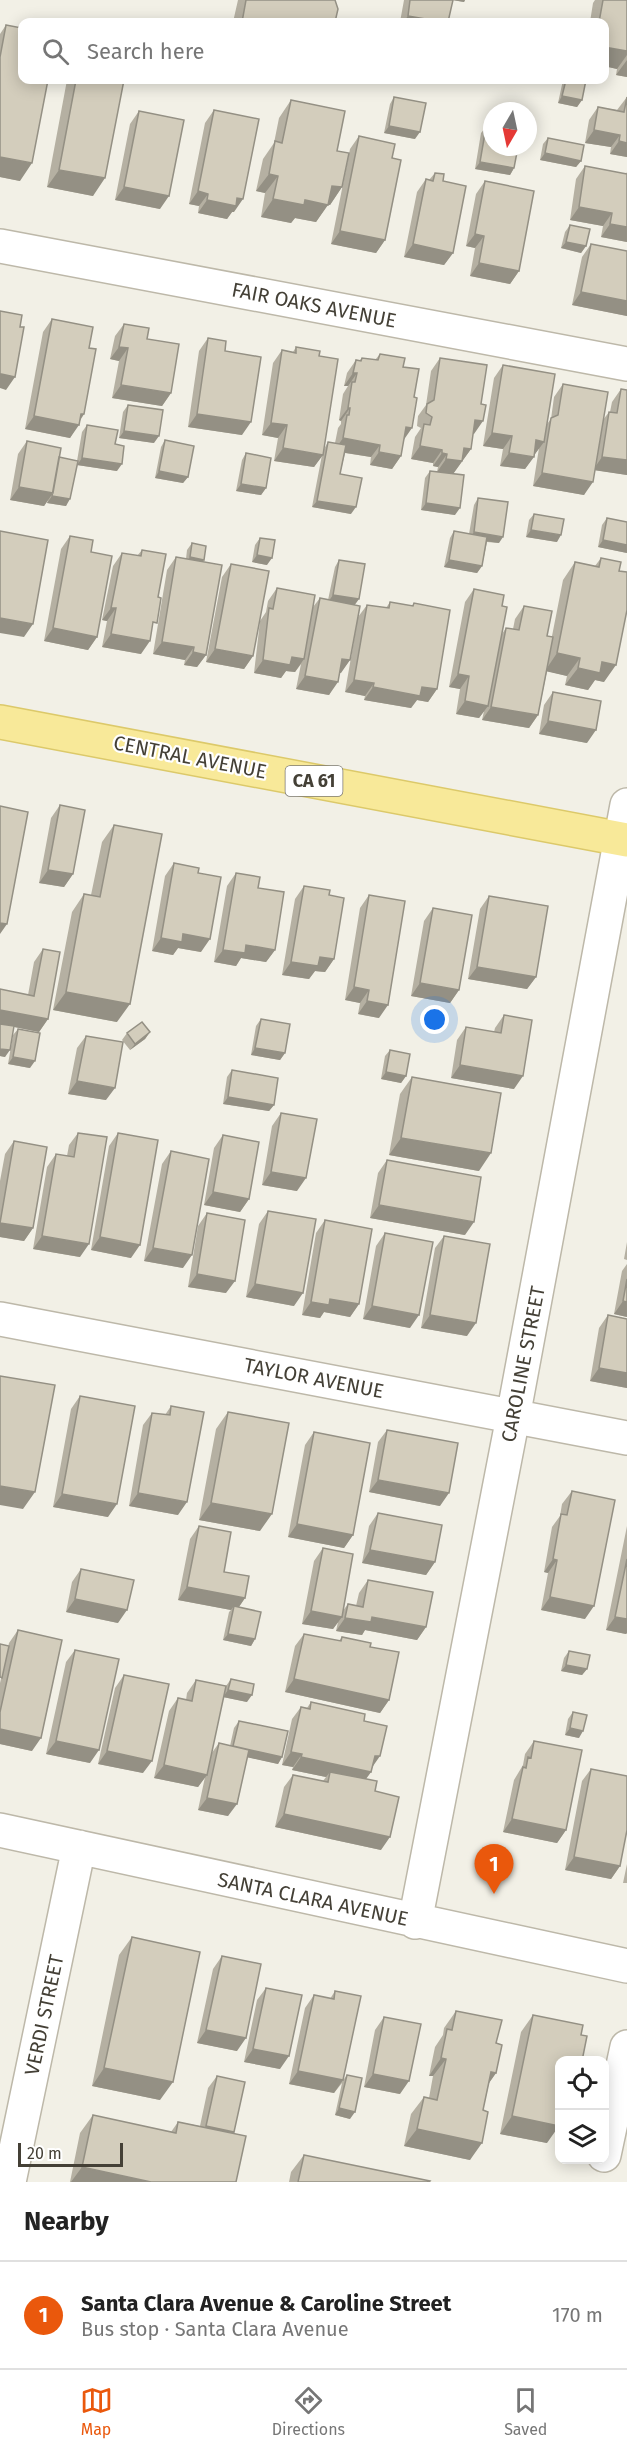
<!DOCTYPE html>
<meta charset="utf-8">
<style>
:root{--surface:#fff;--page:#f2f2f2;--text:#222;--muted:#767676;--line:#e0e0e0;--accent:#ea580c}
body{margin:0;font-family:"Fira Sans",sans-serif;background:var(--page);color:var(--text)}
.controls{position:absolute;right:18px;bottom:18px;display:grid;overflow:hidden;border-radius:12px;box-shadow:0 3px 15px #0003}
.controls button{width:54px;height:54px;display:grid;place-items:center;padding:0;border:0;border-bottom:2px solid var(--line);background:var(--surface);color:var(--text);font:30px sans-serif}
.compass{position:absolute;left:483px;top:102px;width:54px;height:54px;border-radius:50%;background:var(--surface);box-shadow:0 3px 15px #0003;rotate:189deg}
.scale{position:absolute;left:18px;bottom:15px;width:105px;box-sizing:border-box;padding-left:6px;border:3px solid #444036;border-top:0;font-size:16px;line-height:21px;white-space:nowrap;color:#444036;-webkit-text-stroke:4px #fff;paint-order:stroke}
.you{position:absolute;left:435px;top:1020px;width:21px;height:21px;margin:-15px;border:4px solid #fff;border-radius:50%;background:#1a73e8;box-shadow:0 0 0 9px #1a73e833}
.badge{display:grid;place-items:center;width:39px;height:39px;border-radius:50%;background:var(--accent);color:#fff;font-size:20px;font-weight:700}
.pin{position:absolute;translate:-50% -50px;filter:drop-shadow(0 2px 3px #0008)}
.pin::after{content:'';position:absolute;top:32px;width:21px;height:18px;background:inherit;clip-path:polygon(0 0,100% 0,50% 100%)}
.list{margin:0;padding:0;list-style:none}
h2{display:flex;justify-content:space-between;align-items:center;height:78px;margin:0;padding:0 24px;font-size:26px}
h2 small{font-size:20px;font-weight:400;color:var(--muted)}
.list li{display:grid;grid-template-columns:39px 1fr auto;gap:18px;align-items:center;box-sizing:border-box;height:108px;padding:0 24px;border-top:2px solid var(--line)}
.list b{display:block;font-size:22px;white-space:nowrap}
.list p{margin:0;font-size:20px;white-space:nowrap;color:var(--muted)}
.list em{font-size:20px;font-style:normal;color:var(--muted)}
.icon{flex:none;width:33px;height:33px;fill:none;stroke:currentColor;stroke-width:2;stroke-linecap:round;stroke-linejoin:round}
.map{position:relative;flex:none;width:627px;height:2182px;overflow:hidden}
.search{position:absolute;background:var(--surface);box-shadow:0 3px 15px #0003;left:18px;right:18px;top:18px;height:66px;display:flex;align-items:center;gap:15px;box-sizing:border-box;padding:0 21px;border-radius:12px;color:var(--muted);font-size:22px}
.sheet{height:186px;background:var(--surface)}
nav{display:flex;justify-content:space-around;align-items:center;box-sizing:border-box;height:84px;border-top:2px solid var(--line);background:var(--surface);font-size:16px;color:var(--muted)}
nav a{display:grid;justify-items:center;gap:3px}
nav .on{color:var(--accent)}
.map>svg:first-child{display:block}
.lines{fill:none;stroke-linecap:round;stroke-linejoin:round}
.minor-casing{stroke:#bdb8a9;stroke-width:36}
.major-casing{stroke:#dcc96a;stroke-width:36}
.minor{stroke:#fff;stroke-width:33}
.major{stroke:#f8e999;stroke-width:33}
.wall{fill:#b5b0a2}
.shaded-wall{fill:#949084}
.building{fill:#d3cdbc;stroke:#949084;stroke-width:1.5}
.labels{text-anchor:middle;stroke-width:4.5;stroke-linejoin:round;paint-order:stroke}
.shield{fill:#fff;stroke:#7c7972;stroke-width:1.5}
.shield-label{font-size:18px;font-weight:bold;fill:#444036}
.street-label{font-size:20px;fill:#444036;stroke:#fff}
</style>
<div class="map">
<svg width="627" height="2182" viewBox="0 0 627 2182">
<rect width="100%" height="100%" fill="#f2f0e6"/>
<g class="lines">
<defs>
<path id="minor" d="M0,246L627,364
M0,1319L627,1438
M0,1830L627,1966
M415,1922L513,1417L627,805
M604,2155L627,2047
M9,2182L79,1847"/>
<path id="major" d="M0,722L627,840"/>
</defs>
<!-- minor casing -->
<use href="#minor" class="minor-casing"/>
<!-- major casing -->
<use href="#major" class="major-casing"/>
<!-- minor -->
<use href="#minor" class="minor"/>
<!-- major -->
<use href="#major" class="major"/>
</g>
<!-- wall -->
<path class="wall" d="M238,0H335V22H233Z
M404,0H465L464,2L453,0L448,22H400Z
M595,0H627V77L616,75L617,69L604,66V22H590L593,3Z
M6,25L20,181L0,177V34Z
M67,80H124L93,196L47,187Z
M563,80H586L582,100L577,107L558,103Z
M394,97L415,139L384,133L390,104Z
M627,97V157L610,154L611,147L585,143L589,120L598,107L617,110Z
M291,100L337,151L342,187L330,205L328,204L316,222L295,218L291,223L261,217L265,193L256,191L263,159L274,143L279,118Z
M214,110L234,212H232L227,219L198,213L199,206L189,204L205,123Z
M139,111L160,209L115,200L130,124Z
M486,127L514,168L510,175L475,169L481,133Z
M359,136L392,158L385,240L376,253L331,244L350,149Z
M548,138L581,161L576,167L540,160L543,144Z
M585,166L626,174L627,172V242L601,237L603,226L570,220L576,179Z
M435,173L443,181L453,253L444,265L404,257L417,192L426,179L429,180Z
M485,181L519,271L510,284L470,276L475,248L466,246L476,194Z
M570,225L586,246L581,253L561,248L565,232Z
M591,244L627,251V316L572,305L582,257Z
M52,319L89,348L84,414L70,438L25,429L43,332Z
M124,324L147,339L171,393L162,406L112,398L119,361L110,359L115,336Z
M208,338L225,351L242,435L188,427L199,351Z
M296,347L319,356L324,449L328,442L335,443L338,428L341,424V421L339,420L343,394L348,386H344L347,373L356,360H360L362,358L375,360L380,354L403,367V441L401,456L392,469L370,465L371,457L345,453L340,474L351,514L312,507L322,455L314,467L274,461L278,438L262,435L273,363L282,350L293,352Z
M440,358L474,434H473L471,449L453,474L455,515L421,510L425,478L430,471L437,472L438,467L433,466V463L411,459L415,437L421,428L417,426L418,416L426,405L431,371Z
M503,365L547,424L551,419L554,397L563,384L603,420L609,412H610L612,402L621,389L627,390V475L595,470L584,495L533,486L539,448L525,469L500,466L503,449L483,446L494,378Z
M128,405L154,443L119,438L123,412Z
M87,425L117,471L77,465L66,506L47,503L48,500L44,506L10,500L18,454L27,441L59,458L77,461L82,432Z
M165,440L188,477L183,483L155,478L161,447Z
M246,453L266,488L261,495L236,491L242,460Z
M478,498L499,543L487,542L482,566L477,573L444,567L450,538L454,531L469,534L474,505Z
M534,514L557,542L526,537L529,520Z
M607,518L627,522V553L598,547L602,525Z
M70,536L97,637L88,650L44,641L61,549Z
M260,538L267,565L252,562L255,545Z
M192,543L203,562L206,655L197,667L184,665L185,660L153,654L167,570L176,557L186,559L187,550Z
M142,550L141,654L102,647L107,621L102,620L113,566L122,553L137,556Z
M601,558L619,571L604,682L595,680L588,690L565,685L567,676L547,671L538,715L529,728L482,720L484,711L479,718L456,714L460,689L449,687L465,602L474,589L502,606V634L506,628L513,629L515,619L524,606L547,636H552L563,580L575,562L595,566Z
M339,560L355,605L358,617L367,605L386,608L390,602L412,606L414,603L437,689L428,702L417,700L411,708L364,700L365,696L345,692L357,623L350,660L340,673L329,695L296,689L301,664L295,672L286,671L281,678L254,673L260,621L266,612L268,601L277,588L313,607L320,598L328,600L335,567Z
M231,564L253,656L244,669L206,662L222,577Z
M553,692L587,743L539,734L544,705Z
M60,805L73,874L64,887L39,883L51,818Z
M114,825L117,1022L53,1010L72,912L84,894L91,895L102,842Z
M174,863L198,873L201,952L178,948L173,955L152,951L165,876Z
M236,873L258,888L275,950L266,962L241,958L236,966L214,962L227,886Z
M304,886L329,895L334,959L325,972L315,971L309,979L282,975L295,899Z
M369,895L379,1018L358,1014L360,1003L345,1000L360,908Z
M489,896L536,977L527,989L468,979L480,909Z
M433,908L459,990L450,1003L411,996L424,921Z
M43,949L48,1019L39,1032L14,1027L5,1057L0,1056L28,995L34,962Z
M504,1015L514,1089L451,1078L457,1040L466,1027L494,1032L495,1028Z
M261,1019L285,1053L280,1060L251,1055L256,1026Z
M18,1029L30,1068L8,1064L13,1035Z
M150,1032L145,1039L130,1050L122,1040L127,1033Z
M86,1036L106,1100L68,1094L77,1048Z
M390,1050L406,1076L401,1083L381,1079L385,1056Z
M232,1070L274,1105L269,1111L223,1104L227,1077Z
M412,1077L479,1171L389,1155L400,1094Z
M281,1113L297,1191L262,1185L272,1126Z
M78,1133L80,1257L33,1249L47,1167L56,1154L67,1156L69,1145Z
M118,1133L131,1258L91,1250L109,1146Z
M223,1135L249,1199L240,1212L204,1205L214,1148Z
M14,1141L33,1228L24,1241L0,1237V1181L5,1154Z
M171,1151L183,1268L144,1261L162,1164Z
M387,1160L465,1235L370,1218L378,1173Z
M268,1211L294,1306L246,1297L259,1224Z
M207,1213L226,1293L188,1287L198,1226Z
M325,1220L359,1304L350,1317L324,1312L320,1318L302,1315L316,1233Z
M385,1233L410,1328L363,1319L376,1246Z
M444,1236L467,1336L421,1328L435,1248Z
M627,1242V1260L624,1259Z
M627,1264V1317L614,1314L622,1271Z
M608,1315L627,1319V1388L590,1381L599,1328Z
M80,1396L108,1517L53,1507L71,1409Z
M171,1406L178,1515L129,1506L143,1425L152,1413L165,1415Z
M228,1412L260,1531L199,1520L216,1429Z
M387,1430L440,1506L369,1492L378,1442Z
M314,1432L353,1535L344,1548L288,1537L305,1445Z
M572,1491L585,1619L541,1610L548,1573L544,1572L552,1527L560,1516L562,1504Z
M378,1513L435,1562L426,1575L362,1563L369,1526Z
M199,1526L224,1572L245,1598L239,1607L255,1639L251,1646L223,1640L229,1612L231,1610L178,1600L190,1539Z
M627,1526V1633L626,1634L606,1630Z
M323,1548L342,1612L348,1604L356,1606L359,1593L368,1580L426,1627L417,1640L365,1630L362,1635L336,1631L338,1622L333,1629L302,1624L314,1561Z
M81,1569L118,1623L66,1612L72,1582Z
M18,1630L32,1751L0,1744V1683L9,1643Z
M304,1634L339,1641L342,1637L370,1647L389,1700L380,1713L285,1692L295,1646Z
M75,1650L90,1763L46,1754L66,1662Z
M569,1651L587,1669L582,1675L561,1671L564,1658Z
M124,1675L143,1773L98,1764L115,1688Z
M231,1679L247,1702L223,1697L211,1754L219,1743L230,1746L234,1728L239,1721L282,1757L278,1764L247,1757L228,1816L198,1810L205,1777L198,1787L154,1778L169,1711L178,1698L186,1700L187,1693L196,1680L225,1689L226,1686Z
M311,1702L364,1721L372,1768L371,1772L366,1779L375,1791L381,1850L275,1827L284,1787L293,1775L323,1781L326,1777L292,1770L293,1767L282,1765L292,1719L301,1707L307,1708Z
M573,1712L579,1738L565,1735L568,1719Z
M534,1741L566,1830L557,1843L503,1832L514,1780L523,1765L525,1754Z
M591,1769L620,1866L611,1879L565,1870L582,1781Z
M627,1864V1883H623Z
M132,1937L160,2100L92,2086L119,1955Z
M222,1956L237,2051L197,2043L213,1969Z
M266,1988L280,2069L244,2062L257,2000Z
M335,1991L344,2079L347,2075L350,2119L335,2115L342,2083L334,2093L289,2084L305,2008L314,1995L330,1999Z
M456,2011L496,2043V2073L489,2083L483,2110L470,2160L404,2146L411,2114L424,2097L429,2098L433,2076H429L435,2047L443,2035L444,2028Z
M533,2015L547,2143L500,2134L521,2032Z
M384,2017L400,2094L364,2087L375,2030Z
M217,2076L234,2132L233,2133L236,2182H70L80,2133L93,2115L171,2132L178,2122L200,2126L208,2088Z
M304,2155L429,2182H289L291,2172Z"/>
<!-- shaded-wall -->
<path class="shaded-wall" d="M452,0H465L464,2Z
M408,16L443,22H403Z
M604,47L627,51V55L617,69L604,66Z
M627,60V77L616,75Z
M562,96L582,100L577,107L558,103Z
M389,126L420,132L415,139L384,133Z
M594,130L620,135L611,147L585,143Z
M619,141L627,143V157L610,154Z
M545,153L581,161L576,167L540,160Z
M0,157L32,163L20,181L0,177Z
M480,162L514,168L510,175L475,169Z
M59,170L105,178L93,196L47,187Z
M269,174L278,176L265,193L256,191Z
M332,186L342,187L330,205L323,204L328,205L316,222L295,218L291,223L261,217L273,199L305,200Z
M124,187L169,196L160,209L115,200Z
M198,191L208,194L199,206L189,204Z
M237,198L243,199L234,212H232L227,219L198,213L207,200Z
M579,207L612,213L603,226L570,220Z
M610,224L627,227V242L601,237Z
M340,231L385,240L376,253L331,244Z
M475,234L484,236L475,248L466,246Z
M566,242L586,246L581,253L561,248Z
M413,244L453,253L444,265L404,257Z
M479,263L519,271L510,284L470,276Z
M581,292L627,301V316L572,305Z
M119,347L128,348L119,361L110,359Z
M353,373H357L348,386H344Z
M1,374L15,377L6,390L0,388V375Z
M121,385L171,393L162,406L112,398Z
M348,408H350L341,421L339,420Z
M81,414H84L77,424L79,425L70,438L25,429L34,416Z
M197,414L251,422L242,435L188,427Z
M475,420L483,421L474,434L466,433Z
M271,423L287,425L278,438L262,435Z
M406,427L412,428L403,441Z
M124,431L159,436L154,443L119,438Z
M492,433L512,436L503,449L483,446Z
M343,438L380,445L371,457L334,451Z
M536,440L544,442L535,454L527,453Z
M420,446L442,450L433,463L411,459Z
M283,448L323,455L314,467L274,461Z
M464,448L471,449L453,474L437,472L446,459Z
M379,452L401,456L392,469L370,465Z
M442,453L447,454L438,467L433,466Z
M509,453L534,457L525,469L500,466Z
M602,457L627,460V475L593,470Z
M82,458L122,464L117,471L77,465Z
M159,471L188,477L183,483L155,478Z
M542,473L593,482L584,495L533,486Z
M241,484L266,488L261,495L236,491Z
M19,487L53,493L44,506L10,500Z
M52,496L70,499L66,506L47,503Z
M317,501L356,507L351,514L312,507Z
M426,503L460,508L455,515L421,510Z
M531,530L561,535L557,542L526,537Z
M474,532L503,537L499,543L469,539Z
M603,540L627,545V553L598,547Z
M257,555L272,558L267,565L252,562Z
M190,557L204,560L199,566L185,564Z
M449,560L482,566L477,573L444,567Z
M333,595L359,599L354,606L328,602Z
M111,608H116L107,621L102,620Z
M0,618L33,624L24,637L0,633Z
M53,628L97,637L88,650L44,641Z
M111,634L150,641L141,654L102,647Z
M162,642L194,647L185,660L153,654Z
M215,649L253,656L244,669L206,662Z
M193,652L206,655L197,667L184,665Z
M557,653L580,658L567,676L545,671Z
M292,657L304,659L295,672L286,671L281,678L254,673L263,660Z
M342,659L350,660L341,673L333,672Z
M602,662L616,665L604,682L595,680L588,690L565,685L578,668Z
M458,674L469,676L460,689L449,687Z
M305,676L338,682L329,695L296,689Z
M354,680L374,683L365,696L345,692Z
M373,687H422L437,689L428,702L417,700L411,708L364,700Z
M465,701L488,706L479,718L456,714Z
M491,707L538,715L529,728L482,720Z
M548,721L596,730L587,743L539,734Z
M48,870L73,874L64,887L39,883Z
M0,923L7,924L0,934Z
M183,934L210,939L201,952L178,948L173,955L152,951L161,938Z
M246,945L275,950L266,962L241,958L236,966L214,962L223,950Z
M320,957L334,959L325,972L315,971L309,979L282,975L291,962Z
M477,967L536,977L527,989L468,979Z
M420,983L459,990L450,1003L411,996Z
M354,987L369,990L360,1003L345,1000Z
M66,992L130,1004L117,1022L53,1010Z
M367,1001L388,1005L379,1018L358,1014Z
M0,1010L48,1019L39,1032L0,1024Z
M150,1032L145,1039L130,1050L135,1044Z
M255,1048L285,1053L280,1060L251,1055Z
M0,1049L10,1050L5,1057L0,1056Z
M13,1057L35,1061L30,1068L8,1064Z
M460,1065L523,1076L514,1089L451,1078Z
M386,1072L406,1076L401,1083L381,1079Z
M77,1081L115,1088L106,1100L68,1094Z
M228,1097L274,1105L269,1111L223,1104Z
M401,1138L491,1153L479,1171L389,1155Z
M271,1172L306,1178L297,1191L262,1185Z
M213,1192L249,1199L240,1212L204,1205Z
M379,1205L474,1222L465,1235L370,1218Z
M0,1223L33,1228L24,1241L0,1237Z
M42,1236L89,1244L80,1257L33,1249Z
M100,1237L140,1245L131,1258L91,1250Z
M153,1248L192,1255L183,1268L144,1261Z
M197,1274L235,1281L226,1293L188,1287Z
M255,1284L303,1293L294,1306L246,1297Z
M330,1299L359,1304L350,1317L324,1312L320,1318L302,1315L311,1302Z
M623,1301L627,1302V1317L614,1314Z
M372,1306L419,1315L410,1328L363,1319Z
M430,1315L476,1323L467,1336L421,1328Z
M599,1368L627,1373V1388L590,1381Z
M378,1480L449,1493L440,1506L369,1492Z
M0,1486L35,1492L23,1509L0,1505Z
M138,1493L187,1502L178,1515L129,1506Z
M62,1494L117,1504L108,1517L53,1507Z
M211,1503L272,1514L260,1531L199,1520Z
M297,1524L353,1535L344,1548L288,1537Z
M370,1550L435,1562L426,1575L362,1563Z
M553,1559L557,1560L548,1573L544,1572Z
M187,1587L245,1598L236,1611L234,1606L231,1610L178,1600Z
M550,1597L594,1606L585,1619L541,1610Z
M75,1599L127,1610L118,1623L66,1612Z
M311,1611L342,1617L333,1629L302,1624Z
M372,1617L426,1627L417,1640L365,1630L362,1635L336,1631L345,1618Z
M615,1617L627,1619V1633L626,1634L606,1630Z
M228,1634L255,1639L251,1646L223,1640Z
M566,1665L587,1669L582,1675L561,1671Z
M294,1679L389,1700L380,1713L285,1692Z
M228,1690L252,1695L247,1702L223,1697Z
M570,1728L583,1731L579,1738L565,1735Z
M0,1729L41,1738L32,1751L0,1744Z
M56,1741L99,1750L90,1763L46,1754Z
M233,1746L282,1757L278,1764L228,1753Z
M107,1751L152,1761L143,1773L98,1764Z
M291,1752L302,1754L293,1767L282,1765Z
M375,1756H380L371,1769Z
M301,1757L371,1772L362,1784L330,1772L326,1777L292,1770Z
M164,1765L207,1775L198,1787L154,1778Z
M207,1798L237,1804L228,1816L198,1810Z
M284,1814L390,1837L381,1850L275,1827Z
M512,1819L566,1830L557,1843L503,1832Z
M574,1857L620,1866L611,1879L565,1870Z
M206,2030L246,2038L237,2051L197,2043Z
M253,2049L289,2056L280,2069L244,2062Z
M441,2058L446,2059L433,2076H429Z
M104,2068L173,2082L160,2100L92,2086Z
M298,2071L343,2080L334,2093L289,2084Z
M491,2072L496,2073L484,2090Z
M373,2074L409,2081L400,2094L364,2087Z
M339,2108L355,2112L350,2119L335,2115Z
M512,2116L559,2126L547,2143L500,2134Z
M206,2126L234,2132L225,2145L197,2139Z
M417,2129L482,2143L470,2160L404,2146Z
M82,2167L151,2182H71Z"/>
<!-- building -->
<path class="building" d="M246,0H335L338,9L335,22H242Z
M410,0H453L448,22H443L408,16Z
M603,0H627V51L604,47V22H599Z
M6,25L22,28V80H48L32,163L0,157V57Z
M76,80H124L105,178L59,170Z
M566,80H586L582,100L562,96Z
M394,97L426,103L420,132L389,126Z
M627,97V143L619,141L620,135L594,130L598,107L624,112Z
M291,100L345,111L337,151L349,153L342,187L332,186L328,205L305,200L304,205L273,199L278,176L269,174L275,141L282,143Z
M214,110L259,119L243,199L237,198L236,206L207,200L208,194L198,191Z
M139,111L184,120L169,196L124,187Z
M486,127L492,128V147H518L514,168L480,162Z
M359,136L395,144L392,158L401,160L385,240L340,231Z
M548,138L584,145L581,161L545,153Z
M585,166L627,174V227L610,224L612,213L579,207Z
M435,173L444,174L443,181L466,186L453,253L413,244L426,179L433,181Z
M485,181L534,191L519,271L479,263L484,236L475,234Z
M570,225L590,229L586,246L566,242Z
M591,244L627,251V301L581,292Z
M0,311L22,315L20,327H24L15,377L1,374L0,380Z
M52,319L93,327L89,348L96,349L84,414H81L79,425L34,416Z
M124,324L149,328L147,339L179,344L171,393L121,385L128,348L119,347Z
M208,338L226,341L225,351L261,357L251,422L197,414Z
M296,347L320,351L319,356L338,359L323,455L283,448L287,425L271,423L282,350L296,353Z
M380,354L405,358L403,367L419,369L414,397L417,398L412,428L406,427L401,456L379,452L380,445L343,438L347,415H349L350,408H348L352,382H355L357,373H353L356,360L361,361L362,358L378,360Z
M440,358L487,365L481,404L486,405L483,421L475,420L471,449L464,448L462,461L446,459L447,454L442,453V450L420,446L424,424L430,425L432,417L426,413L427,404L434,400Z
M503,365L555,374L544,442L536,440L534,457L509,453L512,436L492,433Z
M563,384L608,392L593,482L542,473L551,418L558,415Z
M621,389L627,390V460L602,457L609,412L617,413Z
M128,405L163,410L159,436L124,431Z
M87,425L118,430L115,444L124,446L122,464L82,458Z
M165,440L194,446L188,477L159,471Z
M27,441L61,448L53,493L19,487Z
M328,442L346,445L340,474L362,478L356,507L317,501Z
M246,453L271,458L266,488L241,484Z
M59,457L78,461L70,499L52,496Z
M430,471L464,475L460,508L426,503Z
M478,498L508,502L503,537L474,532Z
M534,514L564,519L561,535L531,530Z
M607,518L627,522V545L603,540Z
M0,531L48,540L33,624L0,618Z
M454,531L487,537L482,566L449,560Z
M70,536L93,540L91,552L112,556L97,637L53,628Z
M260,538L275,540L272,558L257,555Z
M192,543L206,546L204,560L190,557Z
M142,550L166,554L158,597L161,598L157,623L153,622L150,641L111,634L116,608H111L122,553L141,556Z
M176,557L222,565L206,655L193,652L194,647L162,642Z
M601,558L621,562L619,571L627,572V610L616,665L602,662L600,673L578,668L580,658L557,653L575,562L599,567Z
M339,560L365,564L359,599L333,595Z
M231,564L269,571L253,656L215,649Z
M277,588L315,595L304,659L292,657L290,665L263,660L269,608L273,609Z
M474,589L504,595L502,606L507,607L488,706L465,701L469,676L458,674Z
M320,598L360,606L350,660L342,659L338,682L305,676Z
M390,602L413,606L414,603L450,610L437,689L422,687L420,696L373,687L374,683L354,680L367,605L389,608Z
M524,606L552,611L547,636L553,637L538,715L491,707L506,628L519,630Z
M553,692L601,701L596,730L548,721Z
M60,805L85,810L73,874L48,870Z
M0,806L28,812L7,924L0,923Z
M114,825L162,834L130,1004L66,992L84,894L100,897Z
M174,863L199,868L198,873L221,877L210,939L183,934L182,942L161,938Z
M236,873L260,877L258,888L284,892L275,950L246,945L245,953L223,950Z
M304,886L330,890L329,895L344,898L334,959L320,957L318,966L291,962Z
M369,895L405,901L388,1005L367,1001L369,990L354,987Z
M489,896L548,906L536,977L477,967Z
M433,908L472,915L459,990L420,983Z
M43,949L60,952L48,1019L0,1010V989L34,996Z
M504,1015L532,1020L523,1076L460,1065L466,1027L501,1033Z
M261,1019L290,1024L285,1053L255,1048Z
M142,1022L150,1032L135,1044L127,1033Z
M0,1024L14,1026L10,1050L0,1049Z
M18,1029L40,1033L35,1061L13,1057Z
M86,1036L123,1042L115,1088L77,1081Z
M390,1050L410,1054L406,1076L386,1072Z
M232,1070L278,1078L274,1105L228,1097Z
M412,1077L501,1093L491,1153L401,1138Z
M281,1113L317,1119L306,1178L271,1172Z
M78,1133L107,1137L89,1244L42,1236L56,1154L74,1157Z
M118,1133L158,1140L140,1245L100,1237Z
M223,1135L259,1142L249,1199L213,1192Z
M14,1141L47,1147L33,1228L0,1223Z
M171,1151L209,1159L192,1255L153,1248Z
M387,1160L481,1177L474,1222L379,1205Z
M268,1211L316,1219L303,1293L255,1284Z
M207,1213L245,1220L235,1281L197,1274Z
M325,1220L372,1229L359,1304L330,1299L329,1305L311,1302Z
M385,1233L433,1242L419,1315L372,1306Z
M444,1236L490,1244L476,1323L430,1315Z
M627,1279V1302L623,1301Z
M608,1315L627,1319V1373L599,1368Z
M0,1376L55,1385L35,1492L0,1486Z
M80,1396L135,1406L117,1504L62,1494Z
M171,1406L204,1412L187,1502L138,1493L152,1413L170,1415Z
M228,1412L289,1423L272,1514L211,1503Z
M387,1430L458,1443L449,1493L378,1480Z
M314,1432L370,1443L353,1535L297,1524Z
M572,1491L615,1500L594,1606L550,1597L557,1560L553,1559L561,1514L567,1515Z
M378,1513L442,1525L435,1562L370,1550Z
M199,1526L231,1532L224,1572L249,1576L245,1598L187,1587Z
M323,1548L353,1554L342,1617L311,1611Z
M627,1559V1619L615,1617Z
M81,1569L134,1580L127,1610L75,1599Z
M368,1580L433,1592L426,1627L372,1617L371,1622L345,1618L348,1604L363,1607Z
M234,1606L261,1612L255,1639L228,1634Z
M18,1630L62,1640L41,1738L0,1729V1712Z
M304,1634L341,1641L342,1637L371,1643L370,1647L399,1652L389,1700L294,1679Z
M0,1644L9,1646L2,1678L0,1677Z
M75,1650L119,1659L99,1750L56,1741Z
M569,1651L590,1655L587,1669L566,1665Z
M124,1675L169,1684L152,1761L107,1751Z
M231,1679L254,1684L252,1695L228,1690Z
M196,1680L226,1686L207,1775L164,1765L178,1698L192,1701Z
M311,1702L365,1714L364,1721L387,1726L380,1756H375L371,1772L301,1757L302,1754L291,1752L301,1707L310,1709Z
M573,1712L587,1715L583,1731L570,1728Z
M239,1721L288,1731L282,1757L233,1746Z
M534,1741L582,1750L566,1830L512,1819L523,1767L526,1768L528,1757L531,1758Z
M219,1743L249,1750L237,1804L207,1798Z
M591,1769L627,1776V1830L620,1866L574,1857Z
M330,1772L377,1781L375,1791L399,1797L390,1837L284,1814L293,1775L328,1782Z
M132,1937L200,1952L173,2082L104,2068Z
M222,1956L261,1964L246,2038L206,2030Z
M266,1988L302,1995L289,2056L253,2049Z
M335,1991L361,1996L343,2080L298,2071L314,1995L334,1999Z
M456,2011L502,2020L496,2043L502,2045L496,2073L491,2072L483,2110L488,2112L482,2143L417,2129L424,2097L437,2100L446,2059L441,2058L447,2029L452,2030Z
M533,2015L583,2025L581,2035L587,2036L582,2061H560L559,2126L512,2116Z
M384,2017L421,2024L409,2081L373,2074Z
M347,2075L362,2078L355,2112L339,2108Z
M217,2076L245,2082L234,2132L206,2126Z
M93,2115L176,2133L178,2122L246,2136L236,2182H151L82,2167Z
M304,2155L430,2181L429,2182H298Z"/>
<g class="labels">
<!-- shield labels -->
<rect class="shield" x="285.5" y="766" width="57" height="30" rx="4.5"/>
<g class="shield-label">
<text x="314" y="787">CA 61</text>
</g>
<!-- street labels -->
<g class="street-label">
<text transform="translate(314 305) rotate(11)" y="7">FAIR OAKS AVENUE</text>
<text transform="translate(190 757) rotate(11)" y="7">CENTRAL AVENUE</text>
<text transform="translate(523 1364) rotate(-79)" y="7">CAROLINE STREET</text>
<text transform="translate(314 1378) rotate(11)" y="7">TAYLOR AVENUE</text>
<text transform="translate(313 1899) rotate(12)" y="7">SANTA CLARA AVENUE</text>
<text transform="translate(44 2015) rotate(-78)" y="7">VERDI STREET</text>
</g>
</g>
</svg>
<div class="controls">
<button><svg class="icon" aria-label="locate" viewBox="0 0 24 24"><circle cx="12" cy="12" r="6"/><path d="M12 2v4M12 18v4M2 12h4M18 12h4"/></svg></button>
<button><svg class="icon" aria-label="layers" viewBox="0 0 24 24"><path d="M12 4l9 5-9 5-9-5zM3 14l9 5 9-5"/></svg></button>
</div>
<svg class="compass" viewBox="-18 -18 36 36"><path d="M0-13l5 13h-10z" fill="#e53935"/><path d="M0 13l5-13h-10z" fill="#767676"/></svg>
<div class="scale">20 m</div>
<div class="you"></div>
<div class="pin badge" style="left:494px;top:1894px">1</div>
<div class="search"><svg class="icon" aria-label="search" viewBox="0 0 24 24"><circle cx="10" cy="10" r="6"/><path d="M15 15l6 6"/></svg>Search here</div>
</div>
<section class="sheet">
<h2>Nearby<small></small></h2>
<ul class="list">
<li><span class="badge">1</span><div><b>Santa Clara Avenue &amp; Caroline Street</b><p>Bus stop · Santa Clara Avenue</p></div><em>170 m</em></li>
</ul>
</section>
<nav>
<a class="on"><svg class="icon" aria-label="map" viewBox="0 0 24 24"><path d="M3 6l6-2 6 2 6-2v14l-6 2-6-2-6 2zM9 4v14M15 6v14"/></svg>Map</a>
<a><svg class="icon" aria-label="directions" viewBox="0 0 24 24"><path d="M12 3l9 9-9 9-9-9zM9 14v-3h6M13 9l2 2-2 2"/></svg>Directions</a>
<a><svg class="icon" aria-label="saved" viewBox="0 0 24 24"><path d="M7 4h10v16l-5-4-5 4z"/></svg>Saved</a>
</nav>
